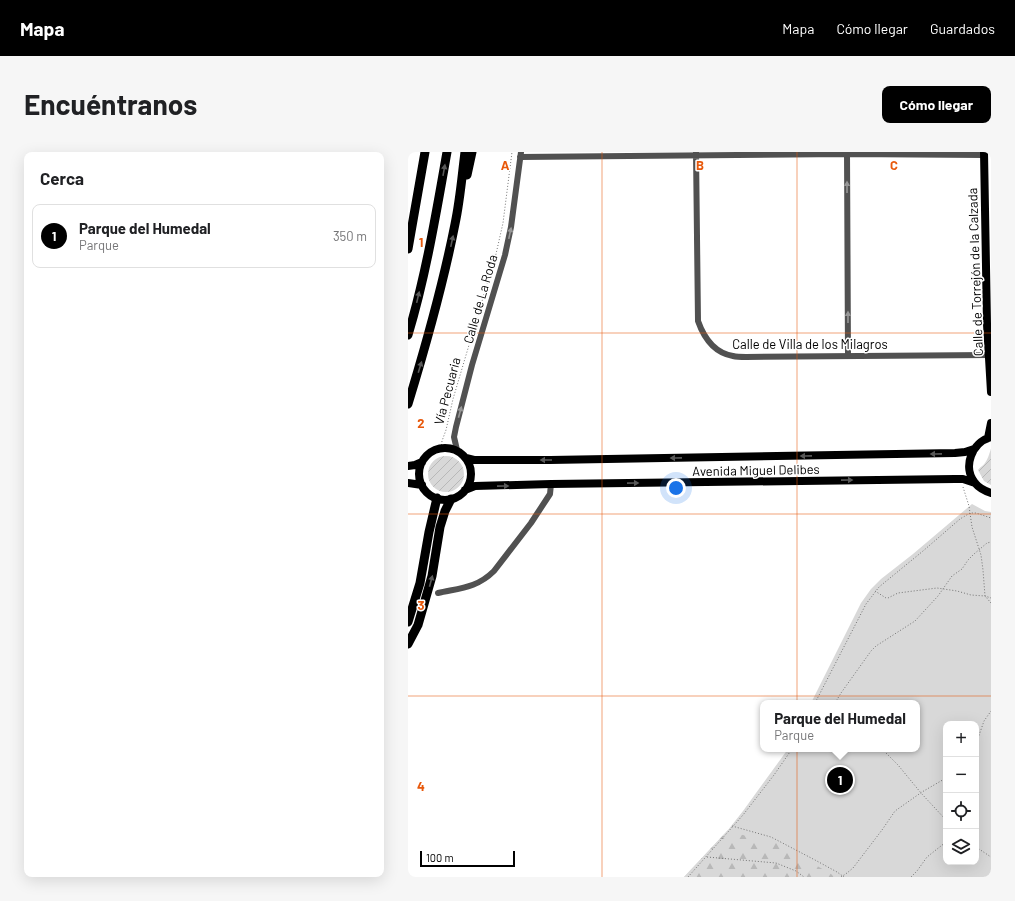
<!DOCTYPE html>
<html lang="es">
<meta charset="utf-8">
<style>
:root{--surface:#fff;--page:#f6f6f6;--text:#202124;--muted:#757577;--line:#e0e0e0;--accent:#000}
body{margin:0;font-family:Barlow,sans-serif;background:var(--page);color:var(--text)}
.controls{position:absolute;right:12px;bottom:12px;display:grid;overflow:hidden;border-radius:8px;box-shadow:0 4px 16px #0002}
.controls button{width:36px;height:36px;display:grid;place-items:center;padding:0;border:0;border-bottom:1px solid var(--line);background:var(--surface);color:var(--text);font:20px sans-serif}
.scale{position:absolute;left:12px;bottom:10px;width:95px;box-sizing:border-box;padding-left:4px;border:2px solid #000;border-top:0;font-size:11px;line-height:14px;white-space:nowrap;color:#000;-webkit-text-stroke:3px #fff;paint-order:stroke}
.you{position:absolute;left:268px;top:336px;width:14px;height:14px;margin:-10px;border:3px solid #fff;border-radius:50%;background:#1a73e8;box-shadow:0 0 0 6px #1a73e833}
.badge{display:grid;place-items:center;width:26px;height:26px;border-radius:50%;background:var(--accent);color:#fff;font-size:13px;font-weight:700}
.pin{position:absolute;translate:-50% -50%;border:2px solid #fff;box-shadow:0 1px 4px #0006}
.popup{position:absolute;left:352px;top:548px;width:160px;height:52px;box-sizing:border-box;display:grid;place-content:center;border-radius:8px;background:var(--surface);filter:drop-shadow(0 1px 3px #0005);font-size:13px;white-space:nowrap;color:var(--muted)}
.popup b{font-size:15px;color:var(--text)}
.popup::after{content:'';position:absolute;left:50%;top:100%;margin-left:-8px;border:8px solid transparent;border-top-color:var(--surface)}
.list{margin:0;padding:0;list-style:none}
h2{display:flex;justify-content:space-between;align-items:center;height:52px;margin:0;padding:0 16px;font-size:17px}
h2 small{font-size:13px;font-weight:400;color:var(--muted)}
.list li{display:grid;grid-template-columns:26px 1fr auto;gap:12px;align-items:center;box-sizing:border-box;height:64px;margin:0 8px 8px;padding:0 8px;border:1px solid var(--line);border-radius:8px}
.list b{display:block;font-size:15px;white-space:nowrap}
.list p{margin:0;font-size:13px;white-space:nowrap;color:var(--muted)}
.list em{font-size:13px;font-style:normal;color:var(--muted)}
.icon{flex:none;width:22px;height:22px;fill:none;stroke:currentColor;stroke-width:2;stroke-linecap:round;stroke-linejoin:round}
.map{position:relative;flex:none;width:583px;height:725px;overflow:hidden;border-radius:8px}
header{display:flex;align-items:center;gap:24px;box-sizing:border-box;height:56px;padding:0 20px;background:var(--accent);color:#fff}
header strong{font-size:19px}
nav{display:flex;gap:22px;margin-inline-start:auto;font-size:14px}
.intro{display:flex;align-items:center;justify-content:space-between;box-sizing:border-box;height:96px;padding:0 24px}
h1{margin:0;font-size:28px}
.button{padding:10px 18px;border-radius:8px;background:var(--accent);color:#fff;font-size:14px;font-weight:700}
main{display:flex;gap:24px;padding:0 24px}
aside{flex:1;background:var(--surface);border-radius:8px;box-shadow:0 4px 16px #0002}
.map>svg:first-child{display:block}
.grass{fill:#d8d8d8;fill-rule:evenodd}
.forest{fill:url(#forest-firs)}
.garden{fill:url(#garden-furrows)}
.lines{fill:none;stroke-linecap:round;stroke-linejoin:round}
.path{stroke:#737373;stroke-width:1;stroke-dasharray:1 2;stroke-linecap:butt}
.minor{stroke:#515151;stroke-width:6}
.major{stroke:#000;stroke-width:8}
.highway{stroke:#000;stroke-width:9}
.oneway{fill:#595959}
.oneway2{fill:#979797}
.grid{fill:none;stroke:#e8590c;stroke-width:1;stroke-opacity:0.55}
.labels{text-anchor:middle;stroke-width:3;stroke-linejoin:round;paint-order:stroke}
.street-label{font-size:13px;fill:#000;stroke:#fff}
.grid-label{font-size:13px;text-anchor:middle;font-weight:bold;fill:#e8590c;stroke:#fff;stroke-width:3;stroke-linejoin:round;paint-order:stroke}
</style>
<header>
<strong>Mapa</strong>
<nav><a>Mapa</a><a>Cómo llegar</a><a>Guardados</a></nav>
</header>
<div class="intro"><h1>Encuéntranos</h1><a class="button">Cómo llegar</a></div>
<main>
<aside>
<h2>Cerca<small></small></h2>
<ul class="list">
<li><span class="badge">1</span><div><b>Parque del Humedal</b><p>Parque</p></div><em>350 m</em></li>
</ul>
</aside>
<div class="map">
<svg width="583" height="725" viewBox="0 0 583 725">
<defs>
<pattern id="forest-firs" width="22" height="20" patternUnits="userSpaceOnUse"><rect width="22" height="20" fill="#d8d8d8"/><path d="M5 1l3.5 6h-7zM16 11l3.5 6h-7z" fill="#b8b8b8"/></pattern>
<pattern id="garden-furrows" width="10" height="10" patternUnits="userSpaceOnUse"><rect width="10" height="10" fill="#d8d8d8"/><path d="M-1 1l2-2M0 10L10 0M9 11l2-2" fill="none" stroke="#b8b8b8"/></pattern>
</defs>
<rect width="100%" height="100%" fill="#fff"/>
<!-- grass -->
<path class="grass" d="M564,352L577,359L583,360V725H276L320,678L335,659L380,597H509V551H403L453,451L463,437L473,427L505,402ZM538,572H568V710H538Z"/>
<!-- forest -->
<path class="forest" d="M320,678L326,681L370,691L428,725H276Z"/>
<!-- garden -->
<path class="garden" d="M583,297V333L576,329L570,318C572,315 575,314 577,311C580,307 581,302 583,297Z
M20 322a18 18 0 1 1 36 0a18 18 0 1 1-36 0Z"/>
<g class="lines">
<!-- path -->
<path class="path" d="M33,296L34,289L38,278L45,247L88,102L95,71L104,0
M555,335L561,354L564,375L573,403L575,418L577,444L583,451
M467,439L478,446H480L490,441L529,436L549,439L563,443L577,444L583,446
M407,551L458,452L471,435L515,399L552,367L562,361H568L583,366
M427,551L433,541L463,499L468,494L507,469L530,444L544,424L554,417L560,408L566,402L579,391L583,390
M568,592L576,569L583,559
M474,597L490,613L513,641L538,668
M324,674L363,685L407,708L429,720L436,725
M568,695L583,705
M299,705L368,711L388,719L396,725
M280,725L335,663L366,623L384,597
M433,725L439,721L445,716L474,678L487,659L514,640L538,626
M503,725L509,719L519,705L538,690"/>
<!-- minor -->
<path class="minor" d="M288,0L290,169C296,186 307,201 325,204C329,205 334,205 338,205L581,203
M439,0L440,204
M112,5L439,2L576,3
M49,298L46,285L48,275L64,213L97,103L103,75L113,0
M30,441C52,436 69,436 86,419L123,371L142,342L143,332"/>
<!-- major -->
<path class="major" d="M576,0L579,172L583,240
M583,285C564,290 554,315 567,331C571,336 577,339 583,341
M580,286L583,271
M11 322a26 26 0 1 1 52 0a26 26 0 1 1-52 0Z
M58,306L66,308H142L547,301L557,300L566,297
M0,314L7,313L14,310
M0,331L14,333
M57,338L67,334L143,332L547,327H555L567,331"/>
<!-- highway -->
<path class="highway" d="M59,23L64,0
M0,97L17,0
M0,183C18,123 28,62 39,0
M0,252C18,193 35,133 47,72C52,49 54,24 57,0
M0,470L12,431L21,380L29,346
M0,492L10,473L24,424L32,375L37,359L43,347"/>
</g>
<!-- one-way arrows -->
<defs><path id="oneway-solid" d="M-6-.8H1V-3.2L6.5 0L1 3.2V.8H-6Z"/></defs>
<g class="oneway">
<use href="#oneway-solid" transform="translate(36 18) rotate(-80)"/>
<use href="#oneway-solid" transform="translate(44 89) rotate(-78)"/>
<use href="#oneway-solid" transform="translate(10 145) rotate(-77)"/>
<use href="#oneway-solid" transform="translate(12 215) rotate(-73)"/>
<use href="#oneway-solid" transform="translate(528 302) rotate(179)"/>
<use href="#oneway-solid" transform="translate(398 304) rotate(179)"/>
<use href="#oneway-solid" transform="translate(268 306) rotate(179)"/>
<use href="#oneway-solid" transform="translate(138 308) rotate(-180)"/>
<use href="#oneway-solid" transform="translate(439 328) rotate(-1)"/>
<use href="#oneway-solid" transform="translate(225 331) rotate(-1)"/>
<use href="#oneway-solid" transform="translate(95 334) rotate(-1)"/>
<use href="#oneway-solid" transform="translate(23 429) rotate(-75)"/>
</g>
<g class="oneway2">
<use href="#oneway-solid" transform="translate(439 35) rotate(-90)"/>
<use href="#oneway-solid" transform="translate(102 81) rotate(-78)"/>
<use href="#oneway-solid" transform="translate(440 165) rotate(-90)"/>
<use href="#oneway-solid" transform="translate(52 260) rotate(-75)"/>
</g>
<!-- grid -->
<path class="grid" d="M194,0V725M389,0V725M0,181H583M0,362H583M0,544H583"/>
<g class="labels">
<!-- street labels -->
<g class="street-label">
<text transform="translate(567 120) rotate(-92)" y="5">Calle de Torrejón de la Calzada</text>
<text transform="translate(72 147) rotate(-74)" y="5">Calle de La Roda</text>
<text x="402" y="197">Calle de Villa de los Milagros</text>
<text transform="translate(39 239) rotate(-75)" y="5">Vía Pecuaria</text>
<text transform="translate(348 318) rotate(-1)" y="5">Avenida Miguel Delibes</text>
</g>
</g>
<g class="grid-label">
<text x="97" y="18">A</text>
<text x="292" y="18">B</text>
<text x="486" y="18">C</text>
<text x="13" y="95">1</text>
<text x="13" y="276">2</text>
<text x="13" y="458">3</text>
<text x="13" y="639">4</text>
</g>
</svg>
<div class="controls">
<button>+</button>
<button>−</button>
<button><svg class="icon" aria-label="locate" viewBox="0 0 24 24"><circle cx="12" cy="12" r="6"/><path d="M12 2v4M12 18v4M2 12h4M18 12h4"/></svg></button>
<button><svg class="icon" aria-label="layers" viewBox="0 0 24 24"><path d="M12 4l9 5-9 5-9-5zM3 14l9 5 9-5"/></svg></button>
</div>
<div class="scale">100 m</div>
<div class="you"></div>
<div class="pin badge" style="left:432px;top:628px">1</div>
<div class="popup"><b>Parque del Humedal</b>Parque</div>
</div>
</main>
